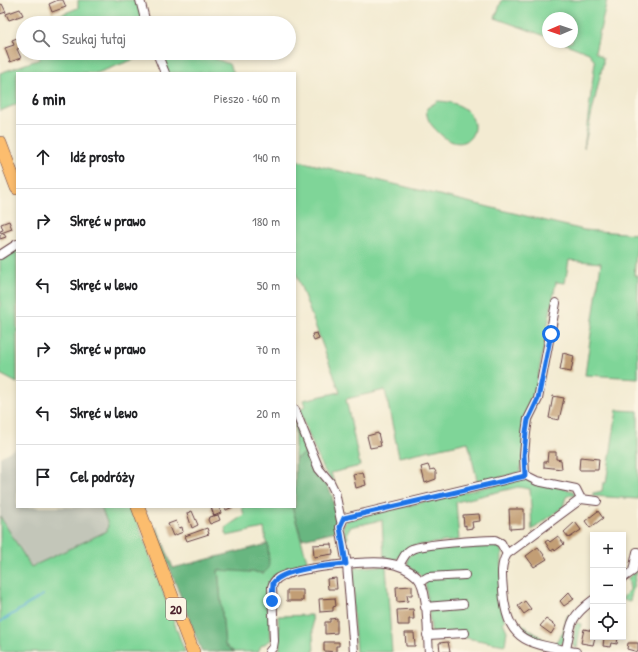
<!DOCTYPE html>
<html lang="pl">
<meta charset="utf-8">
<style>
:root{--surface:#fff;--page:#f2f2f2;--text:#202124;--muted:#757577;--line:#e0e0e0}
body{margin:0;font-family:"Patrick Hand",sans-serif;background:var(--page);color:var(--text)}
.controls{position:absolute;right:12px;bottom:12px;display:grid;overflow:hidden;border-radius:0px;box-shadow:0 2px 6px #0003}
.controls button{width:36px;height:36px;display:grid;place-items:center;padding:0;border:0;border-bottom:1px solid var(--line);background:var(--surface);color:var(--text);font:20px sans-serif}
.compass{position:absolute;left:542px;top:12px;width:36px;height:36px;border-radius:50%;background:var(--surface);box-shadow:0 2px 6px #0003;rotate:268deg}
.stop{position:absolute;width:12px;height:12px;margin:-9px;border:3px solid #1a73e8;border-radius:50%;background:#fff}
.stop.end{background:#1a73e8;border-color:#fff;box-shadow:0 1px 4px #0008}
.list{margin:0;padding:0;list-style:none}
h2{display:flex;justify-content:space-between;align-items:center;height:52px;margin:0;padding:0 16px;font-size:17px}
h2 small{font-size:13px;font-weight:400;color:var(--muted)}
.list li{display:grid;grid-template-columns:26px 1fr auto;gap:12px;align-items:center;box-sizing:border-box;height:64px;padding:0 16px;border-top:1px solid var(--line)}
.list b{display:block;font-size:15px;white-space:nowrap}
.list em{font-size:13px;font-style:normal;color:var(--muted)}
.icon{flex:none;width:22px;height:22px;fill:none;stroke:currentColor;stroke-width:2;stroke-linecap:round;stroke-linejoin:round}
.map{position:relative;flex:none;width:638px;height:652px;overflow:hidden}
.search{position:absolute;background:var(--surface);box-shadow:0 2px 6px #0003;left:16px;top:16px;width:280px;height:44px;display:flex;align-items:center;gap:10px;box-sizing:border-box;padding:0 14px;border-radius:22px;color:var(--muted);font-size:15px}
.panel{position:absolute;background:var(--surface);box-shadow:0 2px 6px #0003;left:16px;top:72px;width:280px;height:436px;border-radius:0px}
.map>svg:first-child{display:block}
.industrial{fill:#c3c6b9}
.green{fill:#7fd598;stroke:#647a62}
.forest{fill:#67b680;stroke:#586a56}
.lines{fill:none;stroke-linecap:round;stroke-linejoin:round}
.stream{stroke:#58afd5;stroke-width:2}
.building{fill:#c29e75}
.street-casing{stroke:#633e44;stroke-width:10}
.primary-casing{stroke:#633e44;stroke-width:14}
.street{stroke:#fff;stroke-width:8}
.primary{stroke:#fcbd6e;stroke-width:13}
.route{stroke:#1a73e8;stroke-width:5}
.labels{text-anchor:middle;stroke-width:3;stroke-linejoin:round;paint-order:stroke}
.shield{fill:#fcf5e5;stroke:#7f5f63;stroke-width:1}
.shield-label{font-size:13px;font-weight:bold;fill:#4a1f2b}
</style>
<div class="map">
<svg width="638" height="652" viewBox="0 0 638 652">
<rect width="100%" height="100%" fill="#fcf5e5"/>
<filter id="ink" filterUnits="userSpaceOnUse"><feTurbulence type="fractalNoise" baseFrequency=".025" numOctaves="2"/><feDisplacementMap in="SourceGraphic" scale="8" xChannelSelector="R" yChannelSelector="G"/><feConvolveMatrix kernelMatrix="1 2 1 2 8 2 1 2 1" color-interpolation-filters="sRGB"/></filter>
<filter id="wash" filterUnits="userSpaceOnUse"><feTurbulence type="fractalNoise" baseFrequency=".012" numOctaves="4" result="noise"/><feDisplacementMap in="SourceGraphic" scale="16" xChannelSelector="R" yChannelSelector="G"/><feGaussianBlur stdDeviation="0.9" result="paint"/><feColorMatrix in="noise" values="0 0 0 0 0 0 0 0 0 0 0 0 0 0 0 0 0 1.4 0 .05"/><feComposite in="paint" operator="in"/></filter>
<g filter="url(#wash)">
<rect width="100%" height="100%" fill="#f3ebd2"/>
<!-- industrial -->
<path class="industrial" d="M17,447V507H101L108,525L107,531L31,567L0,516V457Z"/>
<!-- green -->
<path class="green" d="M78,0H138L144,23H39L78,8Z
M502,0H607L595,52L603,58V63L584,148L595,62L589,53L561,42H572V18H548V37L495,18Z
M38,53H151L97,73H17V104L0,111V73L40,59Z
M160,53H201L229,64L234,73H167Z
M438,101C497,103 474,168 438,132C431,125 425,118 427,108Z
M295,160L567,226L584,230L638,234L634,275L638,276V378L585,375L601,263L569,260L565,283L556,282L520,472L478,484L468,442L399,457L385,390L346,399L360,466L331,473L335,485L322,467L299,410L305,406L303,400L340,392L295,271Z
M17,247V383L0,374V259Z
M617,410L638,411V499L593,496V493L602,491L603,483H606Z
M295,418L309,451L295,459Z
M524,478L573,491L576,497L572,494L566,497L563,507L532,530L530,489L518,487L456,502L459,540L412,546L395,560L384,558L382,520L350,527L347,533L348,538L345,539L343,525L347,520Z
M101,507H132L185,652H0V516L31,567L107,531L108,525Z
M242,507H292L308,564L327,561V563L277,574L271,579L269,586L271,640L261,646L258,652H234L225,645L218,569L264,573L269,560L264,528L227,536L225,528L244,515Z
M494,543L499,547L502,552L501,606L505,621L503,622L507,631L505,645L455,636L432,638L425,581L417,572L408,566L407,557L417,550Z
M378,566H386L392,652H356L352,599L354,598L353,586L351,584L352,571L355,568Z
M637,571L630,601L623,600V597L630,590L628,578Z
M569,614L571,617L565,641L560,645L554,644L562,634L567,616Z
M312,615L314,652H280L278,616Z
M519,622L546,641L545,643L526,636L515,625Z
M577,623L581,624L577,648L573,646L575,626Z"/>
<!-- forest -->
<path class="forest" d="M309,451L332,495L336,518V531L302,539L292,507H295V459Z
M157,527L173,568L268,544L269,568L264,573L218,570L225,645L234,652H202L155,530Z"/>
<g class="lines">
<!-- stream -->
<path class="stream" d="M0,622L43,595"/>
</g>
<g id="blocks">
<!-- building -->
<path class="building" d="M58,0H63L66,7L52,12L49,4Z
M2,4L6,12L0,14V5Z
M20,9L23,15L9,20L6,14Z
M17,38L20,48L17,49L21,58L10,62L5,48L14,45L12,40Z
M9,221L12,229L1,233L0,231L3,230L1,224Z
M4,234L6,237L0,239V235Z
M317,333L319,339L314,341L312,334Z
M563,353L574,356L571,372L560,370Z
M553,396L564,398L559,420L549,418Z
M378,433L381,446L370,448L367,436Z
M548,452H556V459L561,460L562,469L544,467V462H547Z
M580,457L599,459L598,470H579Z
M428,465L430,470L434,469L436,472V479L425,483L421,467Z
M363,472L366,485L356,488L353,474Z
M211,507H219L221,513L214,516Z
M224,507H233L226,510Z
M509,509H524V528L510,529Z
M192,511L198,525L192,528L187,513Z
M598,511L603,518L590,528L585,521Z
M479,514L480,521L472,522L473,528L466,529V525L464,526L463,515Z
M218,515L220,520L210,524L208,520L209,517Z
M176,521L179,528L182,527L183,532L173,536L168,524Z
M575,522L581,530L569,538L564,532Z
M207,528L209,534L187,541L185,536Z
M558,536L564,544L555,551L554,549L551,551L545,542L548,540L550,542Z
M332,544L333,554L314,557L313,545Z
M538,547L547,559L534,567L526,556Z
M336,578L337,589H328L327,579Z
M412,586V595H407L408,601L397,602L396,587Z
M287,590H303V601H287Z
M569,592L574,599L564,606L560,601Z
M335,598L336,606L333,607V611L320,612L319,599Z
M525,601L531,609L524,614L518,606Z
M413,609L414,619H409V625H398L397,610Z
M337,618V633L325,634V622H330V619Z
M546,619L556,626L551,634L540,626Z
M584,629L593,631L592,635L595,637L593,645L581,643Z
M405,633H414L415,646H406Z
M607,637H618L617,644L611,643L610,647L603,646L604,638Z
M324,642H339V646H336V652L324,651Z
M448,642L450,652H440L439,643Z
M628,643H638V652L627,649Z"/>
</g>
</g>
<g filter="url(#ink)">
<use href="#blocks" fill-opacity="0" stroke="#633e44" stroke-width="1"/>
<g class="lines">
<defs>
<path id="street" d="M140,0L146,23
M157,53L165,73
M0,255L17,244
M295,410L319,469L330,482L335,492L341,521
M525,475L524,455L526,433L528,419L538,399L556,303
M399,566C402,560 405,552 412,549C425,544 479,540 495,540L501,543L507,554
M623,578L633,571L637,552
M421,581L428,577L465,575
M425,607L463,604
M427,635L465,633
M566,650C571,623 570,617 593,600
M269,652L273,647L274,641L272,587C273,583 275,580 278,578C294,568 369,560 387,563C398,564 410,570 417,577C429,589 427,635 429,652
M354,652L347,565L340,527L344,518L525,475L537,481L576,489L581,499
M576,652C529,643 507,644 503,590C502,577 500,565 507,554L581,499L597,501"/>
<path id="primary" d="M0,143L17,188
M138,507L193,652"/>
</defs>
<!-- street casing -->
<use href="#street" class="street-casing"/>
<!-- primary casing -->
<use href="#primary" class="primary-casing"/>
<!-- street -->
<use href="#street" class="street"/>
<!-- primary -->
<use href="#primary" class="primary"/>
</g>
</g>
<g class="lines" filter="url(#ink)">
<!-- route -->
<path class="route" d="M272,601L273,583C284,568 328,566 346,564L340,527L344,518L525,476L524,455L526,432L528,420L538,399L551,334"/>
</g>
<g class="labels">
<!-- shield labels -->
<rect class="shield" x="166" y="598" width="20" height="22" rx="3"/>
<g class="shield-label">
<text x="176" y="614">20</text>
</g>
</g>
</svg>
<div class="controls">
<button>+</button>
<button>−</button>
<button><svg class="icon" aria-label="locate" viewBox="0 0 24 24"><circle cx="12" cy="12" r="6"/><path d="M12 2v4M12 18v4M2 12h4M18 12h4"/></svg></button>
</div>
<svg class="compass" viewBox="-18 -18 36 36"><path d="M0-13l5 13h-10z" fill="#e53935"/><path d="M0 13l5-13h-10z" fill="#757577"/></svg>
<div class="stop" style="left:551px;top:334px"></div>
<div class="stop end" style="left:272px;top:601px"></div>
<div class="search"><svg class="icon" aria-label="search" viewBox="0 0 24 24"><circle cx="10" cy="10" r="6"/><path d="M15 15l6 6"/></svg>Szukaj tutaj</div>
<section class="panel">
<h2>6 min<small>Pieszo · 460 m</small></h2>
<ul class="list">
<li><svg class="icon" aria-label="ahead" viewBox="0 0 24 24"><path d="M12 20V5M6 11l6-6 6 6"/></svg><div><b>Idź prosto</b></div><em>140 m</em></li>
<li><svg class="icon" aria-label="right" viewBox="0 0 24 24"><path d="M7 20v-9h11M14 6l5 5-5 5"/></svg><div><b>Skręć w prawo</b></div><em>180 m</em></li>
<li><svg class="icon" aria-label="left" viewBox="0 0 24 24"><path d="M17 20v-9H6M10 6l-5 5 5 5"/></svg><div><b>Skręć w lewo</b></div><em>50 m</em></li>
<li><svg class="icon" aria-label="right" viewBox="0 0 24 24"><path d="M7 20v-9h11M14 6l5 5-5 5"/></svg><div><b>Skręć w prawo</b></div><em>70 m</em></li>
<li><svg class="icon" aria-label="left" viewBox="0 0 24 24"><path d="M17 20v-9H6M10 6l-5 5 5 5"/></svg><div><b>Skręć w lewo</b></div><em>20 m</em></li>
<li><svg class="icon" aria-label="arrive" viewBox="0 0 24 24"><path d="M6 21V4h12l-3 4 3 4H6"/></svg><div><b>Cel podróży</b></div></li>
</ul>
</section>
</div>
